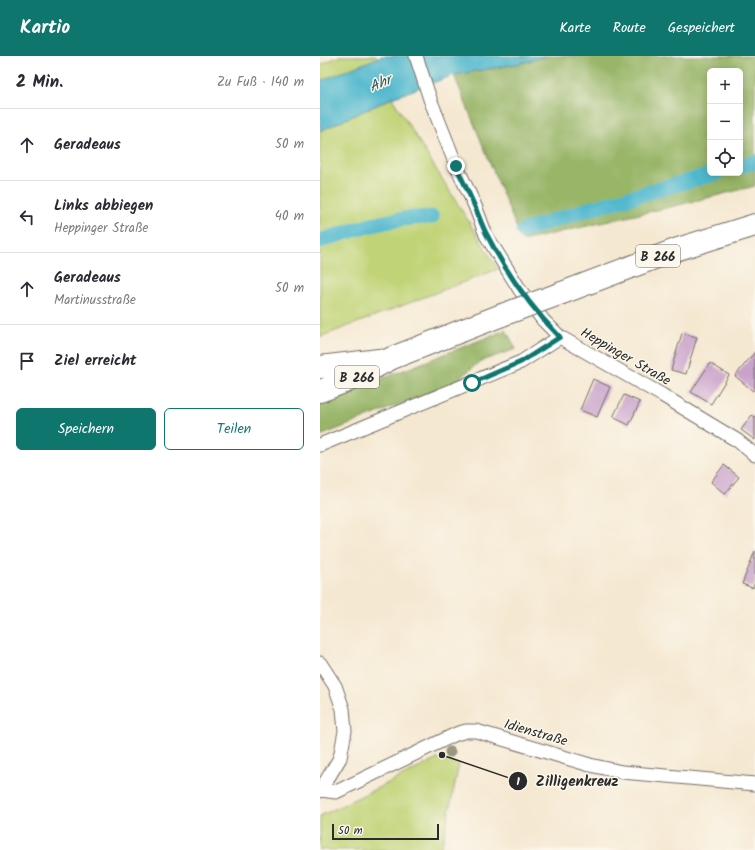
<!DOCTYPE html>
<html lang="de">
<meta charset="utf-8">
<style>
:root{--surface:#fff;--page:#f7f7f7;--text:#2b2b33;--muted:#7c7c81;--line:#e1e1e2;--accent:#0f766e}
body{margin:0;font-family:Kalam,sans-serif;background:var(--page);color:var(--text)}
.controls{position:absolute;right:12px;top:12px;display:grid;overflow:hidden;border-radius:6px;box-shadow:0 2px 10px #0003}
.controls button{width:36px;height:36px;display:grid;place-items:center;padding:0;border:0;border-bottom:1px solid var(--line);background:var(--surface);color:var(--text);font:20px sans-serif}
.scale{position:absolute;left:12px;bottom:10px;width:107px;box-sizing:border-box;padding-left:4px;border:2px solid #2b2b2b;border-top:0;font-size:11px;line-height:14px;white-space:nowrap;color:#2b2b2b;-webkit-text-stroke:3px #fbf7ec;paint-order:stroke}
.stop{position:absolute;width:12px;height:12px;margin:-9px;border:3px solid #0f766e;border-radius:50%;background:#fff}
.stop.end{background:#0f766e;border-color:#fff;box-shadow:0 1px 4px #0008}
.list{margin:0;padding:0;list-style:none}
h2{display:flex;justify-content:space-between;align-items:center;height:52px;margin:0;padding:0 16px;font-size:17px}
h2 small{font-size:13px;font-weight:400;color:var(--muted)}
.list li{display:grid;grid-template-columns:26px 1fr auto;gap:12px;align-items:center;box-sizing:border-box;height:72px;padding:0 16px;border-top:1px solid var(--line)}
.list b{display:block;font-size:15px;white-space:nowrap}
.list p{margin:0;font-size:13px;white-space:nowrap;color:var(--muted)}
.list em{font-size:13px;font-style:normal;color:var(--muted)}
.actions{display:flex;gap:8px;padding:12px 16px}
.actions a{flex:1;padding:9px 0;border:1px solid var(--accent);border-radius:6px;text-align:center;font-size:14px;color:var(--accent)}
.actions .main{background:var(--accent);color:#fff}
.icon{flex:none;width:22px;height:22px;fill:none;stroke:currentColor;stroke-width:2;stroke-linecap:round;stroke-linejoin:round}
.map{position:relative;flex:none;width:435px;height:794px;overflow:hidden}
header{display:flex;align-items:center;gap:24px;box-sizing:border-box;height:56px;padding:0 20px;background:var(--accent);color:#fff}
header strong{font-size:19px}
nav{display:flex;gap:22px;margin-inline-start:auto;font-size:14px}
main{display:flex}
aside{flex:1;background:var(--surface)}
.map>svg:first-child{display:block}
.green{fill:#c0d376;stroke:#767f50}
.forest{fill:#98b567;stroke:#627049;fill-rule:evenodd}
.water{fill:#50b8cd;stroke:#3e727c}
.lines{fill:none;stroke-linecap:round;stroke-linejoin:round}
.canal{stroke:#50b8cd;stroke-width:15}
.building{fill:#c9a2cb}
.minor-casing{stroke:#726d65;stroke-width:15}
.trunk-casing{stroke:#726d65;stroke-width:24}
.minor{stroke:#fff;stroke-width:13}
.trunk{stroke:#fff;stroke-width:22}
.trunk-bridge-casing{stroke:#726d65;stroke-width:24;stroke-linecap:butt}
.trunk-bridge{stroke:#fff;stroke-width:22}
.tree{fill:#9a9780}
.route{stroke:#0f766e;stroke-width:5}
.labels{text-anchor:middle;stroke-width:3;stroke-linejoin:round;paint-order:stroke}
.shield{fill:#fbf7ec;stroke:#696865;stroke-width:1}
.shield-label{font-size:13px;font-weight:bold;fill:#2b2b2b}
.street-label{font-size:14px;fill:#2b2b2b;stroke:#fbf7ec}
.water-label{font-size:15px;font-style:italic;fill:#385c64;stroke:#fbf7ec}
.leader{fill:none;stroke:#2b2b2b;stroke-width:1.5}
.callout-dot{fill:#2b2b2b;stroke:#fbf7ec;stroke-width:1.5}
.mark-label{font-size:12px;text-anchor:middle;font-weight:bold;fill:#fff}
.callout-label{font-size:15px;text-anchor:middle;font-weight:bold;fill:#2b2b2b;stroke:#fbf7ec;stroke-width:3;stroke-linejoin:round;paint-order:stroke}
</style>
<header>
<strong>Kartio</strong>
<nav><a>Karte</a><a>Route</a><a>Gespeichert</a></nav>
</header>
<main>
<aside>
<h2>2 Min.<small>Zu Fuß · 140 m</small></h2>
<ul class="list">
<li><svg class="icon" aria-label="ahead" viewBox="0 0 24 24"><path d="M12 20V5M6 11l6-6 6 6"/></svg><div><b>Geradeaus</b></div><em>50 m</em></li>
<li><svg class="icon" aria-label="left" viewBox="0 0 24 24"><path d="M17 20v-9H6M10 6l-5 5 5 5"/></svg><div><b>Links abbiegen</b><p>Heppinger Straße</p></div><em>40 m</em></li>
<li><svg class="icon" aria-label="ahead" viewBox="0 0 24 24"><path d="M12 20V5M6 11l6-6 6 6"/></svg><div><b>Geradeaus</b><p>Martinusstraße</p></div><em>50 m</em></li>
<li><svg class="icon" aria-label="arrive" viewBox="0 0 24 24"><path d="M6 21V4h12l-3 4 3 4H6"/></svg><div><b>Ziel erreicht</b></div></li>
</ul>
<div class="actions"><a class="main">Speichern</a><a>Teilen</a></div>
</aside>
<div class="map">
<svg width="435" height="794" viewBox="0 0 435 794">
<rect width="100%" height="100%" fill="#fbf7ec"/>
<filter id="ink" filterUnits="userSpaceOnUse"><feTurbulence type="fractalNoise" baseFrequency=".025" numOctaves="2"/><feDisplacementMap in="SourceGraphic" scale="8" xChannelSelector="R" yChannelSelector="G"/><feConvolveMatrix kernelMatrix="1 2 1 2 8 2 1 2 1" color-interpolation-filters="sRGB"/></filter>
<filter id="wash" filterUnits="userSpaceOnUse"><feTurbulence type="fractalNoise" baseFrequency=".012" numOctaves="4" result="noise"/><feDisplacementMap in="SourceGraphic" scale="16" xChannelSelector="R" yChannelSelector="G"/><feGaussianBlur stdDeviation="0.9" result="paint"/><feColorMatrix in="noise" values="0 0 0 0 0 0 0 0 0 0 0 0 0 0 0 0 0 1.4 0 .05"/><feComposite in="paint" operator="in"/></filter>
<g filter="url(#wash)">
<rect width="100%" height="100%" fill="#f5e8d1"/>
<!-- green -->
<path class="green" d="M19,0H57L58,2L0,25V6L1,9Z
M72,42L178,213L0,281V75Z
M117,703L139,708L121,794H0V760Z"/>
<!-- forest -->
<path class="forest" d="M227,0H435V130L363,148L202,185L134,19L197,8ZM390,15H420V117H390Z
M186,274L196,293L161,305L133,327L0,380V347Z"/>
<!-- water -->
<path class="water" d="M62,0H227L197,8L134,19L72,42L0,75V25Z"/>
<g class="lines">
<!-- canal -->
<path class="canal" d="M420,110L435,106
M203,175L262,155L397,117
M0,185C38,172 72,161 112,161"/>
</g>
<g id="blocks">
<!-- building -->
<path class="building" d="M362,277L377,281L366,318L351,314Z
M435,296V333L433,335L415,320Z
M390,307L409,319L391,348L371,336Z
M273,323L290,331L277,361L260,354Z
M304,339L320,346L309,369L293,361Z
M432,359L435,361V384L421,374Z
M404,409L419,421L405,438L391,426Z
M435,495V526L433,532L422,528Z"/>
</g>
</g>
<g filter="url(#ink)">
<use href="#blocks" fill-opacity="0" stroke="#726d65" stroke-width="1"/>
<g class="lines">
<defs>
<path id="minor" d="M96,0L110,43L136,109L155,150L166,179L200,234L223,264L240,281L342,339L418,385L435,399
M0,389L201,306L240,281
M0,607L15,630L23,653L25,675L20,702L0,735
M1,734L16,736L136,678L146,675H156L270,709L302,716L435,728"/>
<path id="trunk" d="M242,237L358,193L435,169
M0,311L59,304
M0,335L30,324L72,302L182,259"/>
</defs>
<!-- minor casing -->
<use href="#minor" class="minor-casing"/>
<!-- trunk casing -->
<use href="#trunk" class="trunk-casing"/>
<!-- minor -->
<use href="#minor" class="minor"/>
<!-- trunk -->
<use href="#trunk" class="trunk"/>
<defs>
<path id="trunk-bridge" d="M182,259L242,237"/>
</defs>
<!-- trunk-bridge casing -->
<use href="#trunk-bridge" class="trunk-bridge-casing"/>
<!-- trunk-bridge -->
<use href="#trunk-bridge" class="trunk-bridge"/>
</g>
<!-- trees -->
<circle class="tree" cx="130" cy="696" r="5.5"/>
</g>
<g class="lines" filter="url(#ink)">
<!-- route -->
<path class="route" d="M136,110C142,123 149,137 155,151C159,160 162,170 167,179C186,216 211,252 240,281L201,306L152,327"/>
</g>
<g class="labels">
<!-- shield labels -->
<g class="shield">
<rect x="316" y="189" width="44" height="22" rx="3"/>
<rect x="15" y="310" width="44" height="22" rx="3"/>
</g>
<g class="shield-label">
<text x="338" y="205">B 266</text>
<text x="37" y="326">B 266</text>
</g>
<!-- street labels -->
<g class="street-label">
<text transform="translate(306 300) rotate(30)" y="5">Heppinger Straße</text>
<text transform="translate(216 676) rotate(16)" y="5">Idienstraße</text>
</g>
<!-- water labels -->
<g class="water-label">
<text transform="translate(60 27) rotate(-23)" y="5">Ahr</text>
</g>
</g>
<!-- callouts -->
<path class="leader" d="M122 699L198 725"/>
<g class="callout-dot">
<circle cx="122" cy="699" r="4"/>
<circle cx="198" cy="725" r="10"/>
</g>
<g class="mark-label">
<text x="198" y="729">1</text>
</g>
<g class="callout-label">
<text x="257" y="730">Zilligenkreuz</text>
</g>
</svg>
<div class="controls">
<button>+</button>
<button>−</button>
<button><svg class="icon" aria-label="locate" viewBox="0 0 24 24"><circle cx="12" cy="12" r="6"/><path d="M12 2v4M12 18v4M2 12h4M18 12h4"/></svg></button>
</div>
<div class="scale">50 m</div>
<div class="stop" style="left:152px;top:327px"></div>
<div class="stop end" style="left:136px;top:110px"></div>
</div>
</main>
